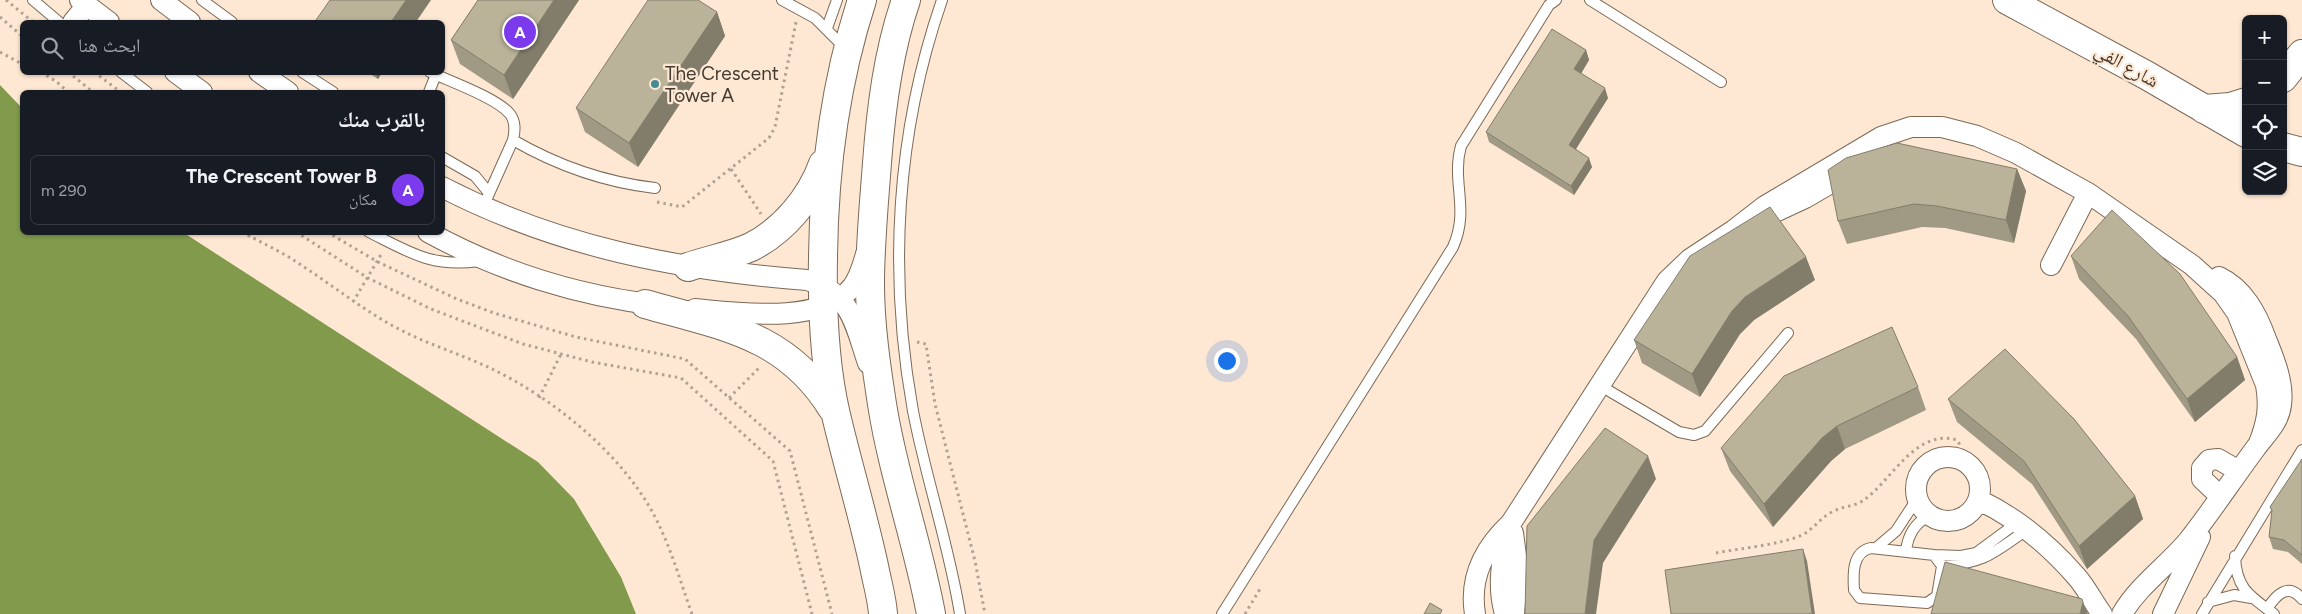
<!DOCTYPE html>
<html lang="ar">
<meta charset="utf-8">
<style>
:root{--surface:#171b24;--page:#20242c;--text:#f1f3f6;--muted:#9ea1a6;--line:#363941;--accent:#7c3aed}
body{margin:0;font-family:Figtree,"Noto Naskh Arabic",sans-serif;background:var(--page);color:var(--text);direction:rtl}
.controls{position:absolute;right:15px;top:15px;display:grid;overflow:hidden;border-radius:8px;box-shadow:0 1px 4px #0004}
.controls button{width:45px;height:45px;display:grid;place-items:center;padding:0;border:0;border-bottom:1px solid var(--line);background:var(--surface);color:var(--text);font:25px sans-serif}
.you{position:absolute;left:1226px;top:360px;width:18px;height:18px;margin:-12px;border:4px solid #fff;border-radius:50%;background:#1a73e8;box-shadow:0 0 0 8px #1a73e833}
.badge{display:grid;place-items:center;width:32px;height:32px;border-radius:50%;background:var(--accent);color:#fff;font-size:16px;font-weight:700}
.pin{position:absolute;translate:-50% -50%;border:2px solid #fff;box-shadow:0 1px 5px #0006}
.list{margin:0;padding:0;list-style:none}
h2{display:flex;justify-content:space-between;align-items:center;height:65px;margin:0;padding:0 20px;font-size:21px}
h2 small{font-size:16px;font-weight:400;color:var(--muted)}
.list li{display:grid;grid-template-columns:32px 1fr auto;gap:15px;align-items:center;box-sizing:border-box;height:70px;margin:0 10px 10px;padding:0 10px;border:1px solid var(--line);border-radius:8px}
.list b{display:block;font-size:19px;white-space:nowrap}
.list p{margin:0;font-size:16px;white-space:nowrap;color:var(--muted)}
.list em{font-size:16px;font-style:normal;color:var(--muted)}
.icon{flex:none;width:28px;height:28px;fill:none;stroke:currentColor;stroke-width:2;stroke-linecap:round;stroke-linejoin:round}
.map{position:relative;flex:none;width:2302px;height:614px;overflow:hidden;direction:ltr}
.search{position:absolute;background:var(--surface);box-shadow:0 1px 4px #0004;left:20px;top:20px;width:425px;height:55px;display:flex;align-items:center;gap:12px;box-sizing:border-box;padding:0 18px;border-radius:8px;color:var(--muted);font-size:19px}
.panel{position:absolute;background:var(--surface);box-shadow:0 1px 4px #0004;left:20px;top:90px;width:425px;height:145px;border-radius:8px;direction:rtl}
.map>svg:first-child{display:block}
.water{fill:#829a4b}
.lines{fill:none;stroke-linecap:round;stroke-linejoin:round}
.lane-casing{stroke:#7c6956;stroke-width:12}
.street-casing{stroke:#7c6956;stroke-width:22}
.secondary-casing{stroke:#7c6956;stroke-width:30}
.path{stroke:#b1a191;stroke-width:3;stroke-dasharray:2.5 4;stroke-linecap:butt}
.lane{stroke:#fff;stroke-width:10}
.street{stroke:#fff;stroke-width:20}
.secondary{stroke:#fff;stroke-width:28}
.wall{fill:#a09a84}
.shaded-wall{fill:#827d6b}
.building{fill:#bab399;stroke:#827d6b}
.poi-dot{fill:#458a96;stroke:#fee8d3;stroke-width:2}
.labels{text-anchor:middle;stroke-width:4.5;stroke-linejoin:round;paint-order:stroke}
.street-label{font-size:19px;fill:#433b32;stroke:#fee8d3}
.poi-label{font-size:19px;fill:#433b32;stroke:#fee8d3;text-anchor:start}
</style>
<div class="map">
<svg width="2302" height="614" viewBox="0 0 2302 614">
<rect width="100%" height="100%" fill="#fee8d3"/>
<!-- water -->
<path class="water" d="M0,85L22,108V232L184,233L538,462L574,499L621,577L636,614H0Z"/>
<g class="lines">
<defs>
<path id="lane" d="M33,0L59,22
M202,0L232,22
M782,0L815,18L844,47
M942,0C896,133 888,273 913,411C926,479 949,545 960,614
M1590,0L1721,82
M827,28L837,0
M121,72L147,92
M302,72L333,92
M430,72C449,81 497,98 510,114C516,122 515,131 513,140L483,207
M429,92L437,72
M513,140C558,166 603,182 655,188
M442,157L475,176L489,193
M369,232C409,252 432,268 479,261
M1599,385L1679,432L1694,435L1705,431L1788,333
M1871,548L1934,555L1942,566L1937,596L1927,603L1860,598L1854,590C1853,574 1852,552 1871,548Z
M1876,548L1896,531L1917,499
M1906,551C1908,534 1915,524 1929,515
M1934,555L1961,556L1976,553L2018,522
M2235,556C2236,589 2250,596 2274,614
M1943,566C1986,563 1994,552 2028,529
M2208,602L2234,595L2251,598
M2267,609C2276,595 2288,582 2302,599
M1222,614L1453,247C1470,209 1451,182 1461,146L1549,5L1556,0
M2202,614L2302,450"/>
<path id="street" d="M80,0L109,22
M161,0L190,22
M73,22L87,5
M175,72L202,92
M259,72L288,92
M442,187C558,247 678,270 807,280C851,292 855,325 868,363
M1775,212L1805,198L1853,170
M428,232C499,271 579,296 658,305
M2051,265L2088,193
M695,309C739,313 823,325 853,286C860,276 863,265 866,254
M1916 489a32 32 0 1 1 64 0a32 32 0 1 1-64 0Z
M2220,496L2202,479V468L2209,460L2218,459L2239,471
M1979,500C2017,518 2048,544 2076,576C2086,587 2093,602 2102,614
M1513,533L1518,571L1514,614
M1475,614C1469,577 1484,548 1511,523L1667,281L1690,259L1734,230L1765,206L1881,137L1911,127H1942L1977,136L2016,153L2088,193L2192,265L2223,293L2237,313L2266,385C2270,407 2267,423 2259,443
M1505,614C1496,582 1503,555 1511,523
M2122,614C2138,586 2167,566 2188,541C2211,512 2232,480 2255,449C2265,435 2279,423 2281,405C2284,382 2274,359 2266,339C2257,314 2244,289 2219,277
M2163,614L2200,537"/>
<path id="secondary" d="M862,0C835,83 824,170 823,257C822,310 824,364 836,415C848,466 863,515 874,566C877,582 882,598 883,614
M906,0C888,52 881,108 877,163C874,203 870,244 870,284C870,324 876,365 882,404C893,475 918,543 931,614
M2007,0L2146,75L2246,133
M2283,78L2302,54
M2204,109L2230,107L2246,102
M2283,147L2302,152
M688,267C708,260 731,256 751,247C783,231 811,198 823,164
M645,304C722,326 786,334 832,408"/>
</defs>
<!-- lane casing -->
<use href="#lane" class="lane-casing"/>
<!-- street casing -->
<use href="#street" class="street-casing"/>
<!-- secondary casing -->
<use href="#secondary" class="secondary-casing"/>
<!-- path -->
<path class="path" d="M6,0L33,22
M0,17L22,36
M0,52L22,64
M41,72L57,82L68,92
M68,72L93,92
M94,72L118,90
M731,169L761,214
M657,202L682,207L769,138L775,127L796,22
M242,232C260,242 278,250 295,261C328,282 359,307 393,326C424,343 458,353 490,368C553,398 621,453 654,515C671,547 680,581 692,614
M296,232L368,278L431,309L523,344L592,362L681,378L773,461L812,614
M327,232L378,262L457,299L494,313L576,337L685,359L790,451L832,614
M353,302L382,253
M917,342L926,344L935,404L975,561L985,614
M539,398L561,354
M729,398L760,367
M1716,553C1741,548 1780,545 1802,535C1814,529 1820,518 1832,512C1842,506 1854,507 1864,500C1892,480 1916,428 1957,440L1960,445L1958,458
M1245,614L1260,589"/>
<!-- lane -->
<use href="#lane" class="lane"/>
<!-- street -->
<use href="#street" class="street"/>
<!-- secondary -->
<use href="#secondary" class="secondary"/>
</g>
<!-- wall -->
<path class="wall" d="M478,0H579L513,99L460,64L451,40Z
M717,12L725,36L638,167L585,132L576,108Z
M1586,50L1589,60L1581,73L1608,98L1576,149L1592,167L1574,195L1489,142L1486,132Z
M367,72H382L378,79Z
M2017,169L2026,191L2014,243L1945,228L1922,227L1847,244L1838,221Z
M2071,256L2237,357L2245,380L2195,422L2136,339L2079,279Z
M1815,280L1754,320L1740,334L1700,397L1642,363L1634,340Z
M1918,387L1926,410L1845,449L1831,461L1773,527L1730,471L1721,448Z
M1948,399L2135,496L2143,519L2087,569L2032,484L1957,422Z
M2302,459V564L2288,552L2273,549L2269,537L2272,512L2270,507Z"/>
<!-- shaded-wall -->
<path class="shaded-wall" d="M406,0H431L416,22H391Z
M554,0H579L513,99L504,75Z
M717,12L725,36L638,167L629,143Z
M1586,50L1589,60L1578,79L1574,69Z
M375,72H382L378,79Z
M1605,88L1608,98L1572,155L1569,145Z
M1589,158L1592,167L1574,195L1571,186Z
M2017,169L2026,191L2014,243L2006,220Z
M1806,257L1815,280L1754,320L1740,334L1700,397L1692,374L1732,311L1745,297Z
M2237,357L2245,380L2195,422L2187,399Z
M1837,426L1845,449L1831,461L1773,527L1764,504L1822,438Z
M1648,456L1656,479L1603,563L1596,614H1585L1594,540Z
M2135,496L2143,519L2087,569L2079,546Z
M1803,549L1807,561L1815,614H1812Z
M2083,602L2088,614H2080Z"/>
<!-- building -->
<path class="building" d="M330,0H406L391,22H319L316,20Z
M478,0H554L504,75L451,40Z
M648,0H698L717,12L629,143L576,108Z
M1552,29L1586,50L1574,69L1605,88L1569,145L1589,158L1571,186L1486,132Z
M1897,143L2017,169L2006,220L1937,206L1914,204L1838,221L1828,170L1846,158Z
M1770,207L1806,257L1745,297L1732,311L1692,374L1634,340L1690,256Z
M2112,210L2180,274L2237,357L2187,399L2128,316L2071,256Z
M1892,327L1918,387L1837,426L1822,438L1764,504L1721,448L1784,376Z
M2005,349L2074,419L2135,496L2079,546L2024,461L1948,399Z
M1605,428L1648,456L1594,540L1585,614H1525L1527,526Z
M2302,459V555L2284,540L2269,537L2272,510L2270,507Z
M1803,549L1812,613L1808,614H1671L1665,570Z
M1945,562L2082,599L2083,602L2080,614H1931Z
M1430,603L1442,610L1440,614H1424Z"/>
<!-- markers -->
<circle class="poi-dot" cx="655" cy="84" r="5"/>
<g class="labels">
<!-- street labels -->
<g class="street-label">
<text transform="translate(2127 65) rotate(29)" y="7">شارع الفي</text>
</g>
<!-- poi labels -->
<g class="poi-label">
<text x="665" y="80">The Crescent<tspan x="665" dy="22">Tower A</tspan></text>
</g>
</g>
</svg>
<div class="controls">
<button>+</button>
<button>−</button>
<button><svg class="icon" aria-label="locate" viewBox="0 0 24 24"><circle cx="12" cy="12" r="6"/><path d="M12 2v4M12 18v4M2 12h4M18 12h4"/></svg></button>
<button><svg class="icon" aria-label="layers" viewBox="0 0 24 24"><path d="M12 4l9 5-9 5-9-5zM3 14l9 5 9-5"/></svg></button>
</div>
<div class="you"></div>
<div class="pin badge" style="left:520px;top:32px">A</div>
<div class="search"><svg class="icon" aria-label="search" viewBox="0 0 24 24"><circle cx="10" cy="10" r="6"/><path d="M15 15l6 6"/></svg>ابحث هنا</div>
<section class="panel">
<h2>بالقرب منك<small></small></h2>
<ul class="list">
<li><span class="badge">A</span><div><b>The Crescent Tower B</b><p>مكان</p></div><em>290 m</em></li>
</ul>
</section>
</div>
